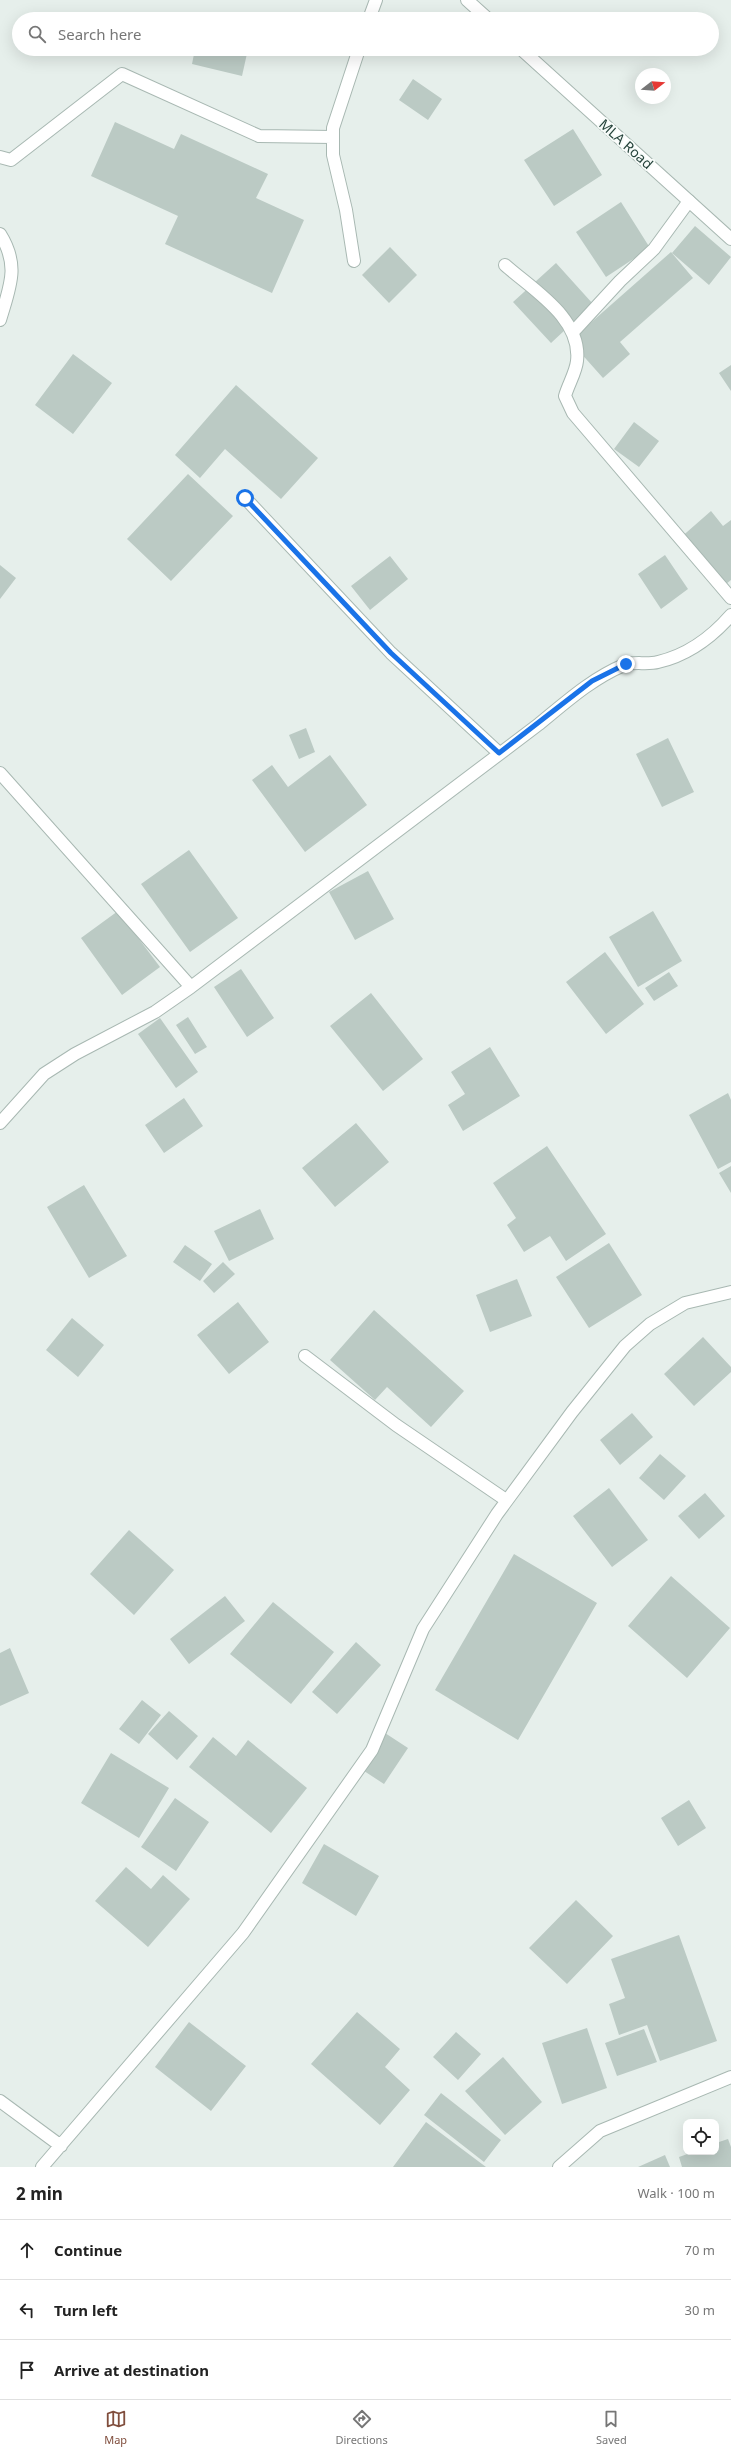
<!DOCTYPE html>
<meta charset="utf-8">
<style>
:root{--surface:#fff;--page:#f2f2f2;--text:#222;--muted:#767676;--line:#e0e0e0;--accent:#804e3d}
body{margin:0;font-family:"Noto Sans",sans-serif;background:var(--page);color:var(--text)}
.controls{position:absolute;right:12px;bottom:12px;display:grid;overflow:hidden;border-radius:8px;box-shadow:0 4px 16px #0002}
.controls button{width:36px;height:36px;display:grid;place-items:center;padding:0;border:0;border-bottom:1px solid var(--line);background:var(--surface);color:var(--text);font:20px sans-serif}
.compass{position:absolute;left:635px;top:68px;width:36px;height:36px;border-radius:50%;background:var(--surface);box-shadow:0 4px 16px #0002;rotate:73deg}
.stop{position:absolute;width:12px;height:12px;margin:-9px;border:3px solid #1a73e8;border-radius:50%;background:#fff}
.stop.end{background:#1a73e8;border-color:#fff;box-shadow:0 1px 4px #0008}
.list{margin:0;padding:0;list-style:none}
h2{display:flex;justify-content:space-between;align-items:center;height:52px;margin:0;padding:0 16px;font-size:17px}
h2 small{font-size:13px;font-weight:400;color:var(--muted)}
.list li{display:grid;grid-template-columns:26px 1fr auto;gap:12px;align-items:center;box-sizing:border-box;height:60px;padding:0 16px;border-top:1px solid var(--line)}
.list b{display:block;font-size:15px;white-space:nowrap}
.list em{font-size:13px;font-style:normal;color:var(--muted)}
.icon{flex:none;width:22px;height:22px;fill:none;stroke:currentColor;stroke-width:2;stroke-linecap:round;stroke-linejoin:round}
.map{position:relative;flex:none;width:731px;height:2167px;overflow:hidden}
.search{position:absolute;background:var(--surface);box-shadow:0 4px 16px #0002;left:12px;right:12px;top:12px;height:44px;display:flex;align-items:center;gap:10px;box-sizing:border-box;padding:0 14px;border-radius:22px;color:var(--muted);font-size:15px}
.sheet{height:232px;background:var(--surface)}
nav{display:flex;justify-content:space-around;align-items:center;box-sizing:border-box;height:56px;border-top:1px solid var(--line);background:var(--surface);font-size:11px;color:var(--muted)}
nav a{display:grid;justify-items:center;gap:2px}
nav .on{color:var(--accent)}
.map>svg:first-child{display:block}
.building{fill:#bbcac4}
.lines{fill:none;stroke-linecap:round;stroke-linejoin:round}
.minor-casing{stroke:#a8b8b2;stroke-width:14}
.tertiary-casing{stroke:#a8b8b2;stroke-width:14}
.minor{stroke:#fff;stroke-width:12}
.tertiary{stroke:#fff;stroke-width:12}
.route{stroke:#1a73e8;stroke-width:5}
.labels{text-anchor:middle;stroke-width:3.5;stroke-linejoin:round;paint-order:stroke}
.street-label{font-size:14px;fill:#24423a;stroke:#f7fbf9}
</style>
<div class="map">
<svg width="731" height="2167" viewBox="0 0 731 2167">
<rect width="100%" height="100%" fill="#e6efeb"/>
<!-- building -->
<path class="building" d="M195,49H248L242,76L192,64Z
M413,79L442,99L428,120L399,100Z
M115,122L174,149L181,134L268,174L256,198L304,220L272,293L165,244L178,216L91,176Z
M573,129L602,175L554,206L524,160Z
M621,202L650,248L606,277L576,232Z
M695,226L731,257L709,285L672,253Z
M390,247L417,275L389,303L362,275Z
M671,252L693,278L620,342L630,354L603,378L570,341Z
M556,263L593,304L551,343L513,302Z
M73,354L112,383L73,434L35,405Z
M731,365V391L719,373Z
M236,385L318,458L281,499L225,449L200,478L175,455Z
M634,422L659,441L639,467L614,449Z
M188,474L233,516L171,581L127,539Z
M711,511L723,526L731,520V580L721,588L679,539Z
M665,555L688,589L661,609L638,574Z
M390,556L408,579L370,610L351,586Z
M0,565L16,578L0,599Z
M306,728L315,752L299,759L289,735Z
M668,738L694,792L662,807L636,754Z
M330,755L367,805L305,852L252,780L272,765L288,787Z
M189,850L238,918L190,952L141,884Z
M368,871L394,919L355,940L329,892Z
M118,911L160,967L122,995L81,938Z
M653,911L682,961L638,987L609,937Z
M605,952L644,1004L606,1034L566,982Z
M241,969L274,1018L247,1037L214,987Z
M669,972L678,986L654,1001L645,988Z
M371,993L423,1059L383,1091L330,1026Z
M188,1017L207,1047L195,1054L176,1025Z
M160,1018L198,1072L176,1088L138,1034Z
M490,1047L520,1096L463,1131L448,1105L465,1094L451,1072Z
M728,1093L731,1100V1162L718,1169L689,1115Z
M184,1098L203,1126L164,1153L145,1125Z
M356,1123L389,1162L335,1207L302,1168Z
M547,1146L606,1234L566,1261L550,1236L524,1252L507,1225L516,1218L493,1183Z
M731,1166V1193L719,1173Z
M84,1185L127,1256L89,1278L47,1207Z
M260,1209L274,1239L229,1261L214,1231Z
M609,1243L642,1295L589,1328L556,1277Z
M185,1245L212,1264L200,1281L173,1262Z
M223,1262L235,1274L214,1293L203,1281Z
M517,1279L532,1316L490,1332L476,1295Z
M238,1302L269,1342L229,1374L197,1335Z
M374,1310L464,1391L431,1427L387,1387L375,1400L330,1360Z
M72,1318L104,1345L78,1377L46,1350Z
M703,1337L731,1367V1372L694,1406L664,1374Z
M632,1413L653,1437L620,1465L600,1440Z
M660,1454L686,1476L664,1500L639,1478Z
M609,1488L648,1540L612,1567L573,1516Z
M705,1493L725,1516L699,1539L678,1516Z
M129,1530L174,1570L134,1615L90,1574Z
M514,1554L597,1603L518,1740L435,1690Z
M671,1576L730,1628L687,1678L628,1626Z
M225,1596L245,1621L189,1664L170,1639Z
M273,1602L334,1652L291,1704L230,1654Z
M356,1642L381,1665L337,1714L312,1692Z
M10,1648L29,1693L0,1706V1653Z
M142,1700L161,1715L139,1744L119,1729Z
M169,1711L198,1736L177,1760L148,1734Z
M385,1733L408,1748L384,1784L361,1769Z
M213,1737L236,1756L248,1740L307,1788L271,1833L189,1767Z
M111,1753L169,1788L139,1838L81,1803Z
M175,1798L209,1822L176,1871L141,1847Z
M689,1800L706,1828L678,1846L661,1818Z
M324,1844L379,1876L356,1916L302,1883Z
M126,1867L151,1889L163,1875L190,1899L148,1947L95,1901Z
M576,1900L613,1936L567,1984L529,1948Z
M679,1935L717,2041L660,2061L647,2025L619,2035L609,2004L625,1998L611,1959Z
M357,2012L400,2049L385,2067L410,2090L380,2125L311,2064Z
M189,2022L246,2066L211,2111L155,2067Z
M587,2028L607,2088L562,2104L542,2043Z
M644,2029L657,2062L617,2076L605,2043Z
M456,2032L481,2054L458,2080L433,2057Z
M503,2057L542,2102L505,2135L465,2091Z
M441,2093L501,2140L484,2162L424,2115Z
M426,2122L486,2167H393Z
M728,2139L731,2147V2167H682L679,2157L693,2152H716V2143Z
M665,2155L670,2167H638Z"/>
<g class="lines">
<defs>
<path id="minor" d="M369,19L376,0
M0,157L11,160L122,74L259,136L333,137
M0,234C20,266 10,286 0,320
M354,261L346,210L333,155V128L359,49
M505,265C533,290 582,318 577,361C576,372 568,385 565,396L573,413L731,598
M573,332L620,281L654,249L689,201
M245,498L391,653L499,753
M0,773L191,987
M0,1123L44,1074L75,1054L155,1012L191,987L539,724C566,702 591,679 624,665C634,661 647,665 658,662C688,655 711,638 731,615
M305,1356L396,1425L506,1500
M0,2101L61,2146
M42,2167L243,1933L372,1750L423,1629L497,1514L572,1412L625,1346L650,1324L685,1303L731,1292
M559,2167L600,2131L731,2077"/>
<path id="tertiary" d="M467,0L488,19
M521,49L731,239"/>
</defs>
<!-- minor casing -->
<use href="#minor" class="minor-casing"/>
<!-- tertiary casing -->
<use href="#tertiary" class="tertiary-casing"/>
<!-- minor -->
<use href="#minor" class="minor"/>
<!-- tertiary -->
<use href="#tertiary" class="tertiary"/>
</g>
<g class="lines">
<!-- route -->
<path class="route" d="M245,498L391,653L499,753L592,681L626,664"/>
</g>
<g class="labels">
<!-- street labels -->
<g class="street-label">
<text transform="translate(626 144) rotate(42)" y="5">MLA Road</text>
</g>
</g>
</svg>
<div class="controls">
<button><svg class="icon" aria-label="locate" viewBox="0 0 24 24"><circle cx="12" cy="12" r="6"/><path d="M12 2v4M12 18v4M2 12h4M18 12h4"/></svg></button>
</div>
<svg class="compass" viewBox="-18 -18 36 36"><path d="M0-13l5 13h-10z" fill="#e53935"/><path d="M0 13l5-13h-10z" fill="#767676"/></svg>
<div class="stop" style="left:245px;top:498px"></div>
<div class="stop end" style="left:626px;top:664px"></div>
<div class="search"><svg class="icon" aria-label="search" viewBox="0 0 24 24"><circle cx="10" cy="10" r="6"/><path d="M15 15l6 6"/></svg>Search here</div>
</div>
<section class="sheet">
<h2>2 min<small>Walk · 100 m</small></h2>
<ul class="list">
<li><svg class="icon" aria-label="ahead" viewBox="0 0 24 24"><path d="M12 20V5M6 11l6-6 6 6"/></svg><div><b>Continue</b></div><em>70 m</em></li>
<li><svg class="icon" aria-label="left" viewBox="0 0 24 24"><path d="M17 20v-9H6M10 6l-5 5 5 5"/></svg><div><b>Turn left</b></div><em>30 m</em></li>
<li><svg class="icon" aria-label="arrive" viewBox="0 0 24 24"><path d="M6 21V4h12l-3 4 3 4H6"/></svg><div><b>Arrive at destination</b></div></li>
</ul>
</section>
<nav>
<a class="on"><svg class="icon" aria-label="map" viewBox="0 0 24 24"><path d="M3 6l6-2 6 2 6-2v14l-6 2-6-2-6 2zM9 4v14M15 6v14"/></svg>Map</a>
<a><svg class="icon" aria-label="directions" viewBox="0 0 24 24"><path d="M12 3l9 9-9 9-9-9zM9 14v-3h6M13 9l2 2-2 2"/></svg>Directions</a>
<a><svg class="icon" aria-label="saved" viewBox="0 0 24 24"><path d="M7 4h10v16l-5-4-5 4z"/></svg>Saved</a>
</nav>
